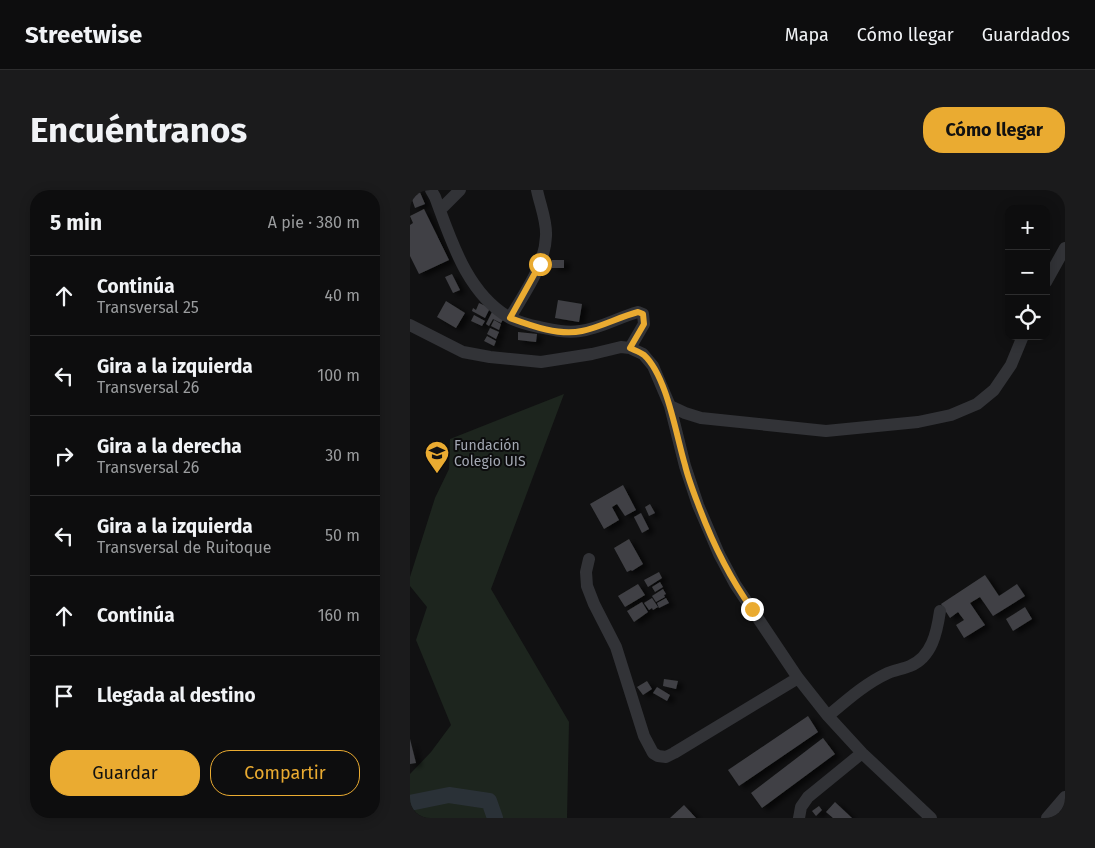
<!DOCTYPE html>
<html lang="es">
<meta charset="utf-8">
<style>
:root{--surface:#0d0d0e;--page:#1b1b1c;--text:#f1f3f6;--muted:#9a9c9e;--line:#2d2d2e;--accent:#eaab31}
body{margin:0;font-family:"Fira Sans",sans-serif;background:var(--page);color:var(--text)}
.controls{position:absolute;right:15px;top:15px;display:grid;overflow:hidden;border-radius:10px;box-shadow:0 2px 12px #0003}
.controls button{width:45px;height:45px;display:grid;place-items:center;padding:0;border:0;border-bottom:1px solid var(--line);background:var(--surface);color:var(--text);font:25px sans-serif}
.stop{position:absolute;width:15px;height:15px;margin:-11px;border:4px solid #eaab31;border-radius:50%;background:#fff}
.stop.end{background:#eaab31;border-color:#fff;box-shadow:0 1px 5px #0008}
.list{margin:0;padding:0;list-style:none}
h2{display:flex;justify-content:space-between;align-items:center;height:65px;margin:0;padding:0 20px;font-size:21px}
h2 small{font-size:16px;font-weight:400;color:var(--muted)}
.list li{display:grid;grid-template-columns:32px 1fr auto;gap:15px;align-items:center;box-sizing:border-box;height:80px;padding:0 20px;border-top:1px solid var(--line)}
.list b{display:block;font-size:19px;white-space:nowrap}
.list p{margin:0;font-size:16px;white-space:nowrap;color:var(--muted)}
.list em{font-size:16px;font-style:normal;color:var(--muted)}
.actions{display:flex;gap:10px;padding:15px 20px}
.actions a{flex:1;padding:11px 0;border:1px solid var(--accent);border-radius:20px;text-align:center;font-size:18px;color:var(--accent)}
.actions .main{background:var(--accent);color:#111}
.icon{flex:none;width:28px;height:28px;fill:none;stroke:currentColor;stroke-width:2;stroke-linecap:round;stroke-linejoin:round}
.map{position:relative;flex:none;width:655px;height:628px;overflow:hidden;border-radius:20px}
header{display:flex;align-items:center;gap:30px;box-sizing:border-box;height:70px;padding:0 25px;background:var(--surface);border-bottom:1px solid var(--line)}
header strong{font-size:24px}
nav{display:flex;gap:28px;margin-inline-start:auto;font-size:18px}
.intro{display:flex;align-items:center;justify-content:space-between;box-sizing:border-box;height:120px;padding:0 30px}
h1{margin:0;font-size:35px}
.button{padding:12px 22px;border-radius:20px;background:var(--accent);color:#111;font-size:18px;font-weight:700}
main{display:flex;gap:30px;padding:0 30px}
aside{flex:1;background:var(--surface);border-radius:20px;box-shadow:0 2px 12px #0003}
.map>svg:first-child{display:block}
.green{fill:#1d251e}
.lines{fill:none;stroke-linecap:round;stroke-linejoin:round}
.river{stroke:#2a3137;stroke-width:16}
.building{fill:#404145;filter:url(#shadow)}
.minor{stroke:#323337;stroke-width:12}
.route{stroke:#eaab31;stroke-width:6}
.labels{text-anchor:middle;stroke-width:4;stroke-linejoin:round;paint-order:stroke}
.poi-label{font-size:14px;fill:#a3a8b3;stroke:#0c0c0d;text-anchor:start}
</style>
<header>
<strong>Streetwise</strong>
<nav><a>Mapa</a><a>Cómo llegar</a><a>Guardados</a></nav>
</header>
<div class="intro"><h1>Encuéntranos</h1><a class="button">Cómo llegar</a></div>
<main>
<aside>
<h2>5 min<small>A pie · 380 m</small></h2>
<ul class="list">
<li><svg class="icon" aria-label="ahead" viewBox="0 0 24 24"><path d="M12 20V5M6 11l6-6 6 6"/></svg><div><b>Continúa</b><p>Transversal 25</p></div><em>40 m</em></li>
<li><svg class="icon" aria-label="left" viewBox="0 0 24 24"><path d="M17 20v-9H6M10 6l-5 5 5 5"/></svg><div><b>Gira a la izquierda</b><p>Transversal 26</p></div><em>100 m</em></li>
<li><svg class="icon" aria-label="right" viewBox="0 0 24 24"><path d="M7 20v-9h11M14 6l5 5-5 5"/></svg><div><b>Gira a la derecha</b><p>Transversal 26</p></div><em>30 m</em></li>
<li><svg class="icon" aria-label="left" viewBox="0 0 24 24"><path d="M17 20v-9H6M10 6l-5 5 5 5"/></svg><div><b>Gira a la izquierda</b><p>Transversal de Ruitoque</p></div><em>50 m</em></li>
<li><svg class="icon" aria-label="ahead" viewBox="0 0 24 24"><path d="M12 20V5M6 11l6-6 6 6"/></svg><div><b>Continúa</b></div><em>160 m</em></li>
<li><svg class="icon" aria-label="arrive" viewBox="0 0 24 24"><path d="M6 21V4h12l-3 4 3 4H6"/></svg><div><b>Llegada al destino</b></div></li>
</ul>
<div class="actions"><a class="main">Guardar</a><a>Compartir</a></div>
</aside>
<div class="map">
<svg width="655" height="628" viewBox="0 0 655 628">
<defs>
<filter id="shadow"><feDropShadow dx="5.5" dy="3" stdDeviation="2.5" flood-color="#0009"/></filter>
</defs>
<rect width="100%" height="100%" fill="#111112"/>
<!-- green -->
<path class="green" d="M154,204L81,399L159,532L157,628H0V584L21,562L41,535L6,450L17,417L0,396V387L25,308L39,279L40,249Z"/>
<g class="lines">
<!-- river -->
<path class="river" d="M0,613L39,605L79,611L85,628"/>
</g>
<!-- building -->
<path class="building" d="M9,0L15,14L5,18L0,4Z
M14,19L39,70L9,84L0,66V35L3,33L0,26Z
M142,70H154V78H142Z
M42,84L50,100L43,103L35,87Z
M148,110L172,114L169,132L145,128Z
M36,111L55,123L46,138L27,127Z
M69,113L80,118L75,128L62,121L63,118L66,120Z
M82,122L94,128L91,133L83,129L79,136L76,134Z
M64,125L75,131L72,136L61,131Z
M84,130L91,134L89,140L81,136Z
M80,138L89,142L86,149L77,144Z
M108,142L127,144L126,152L108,150Z
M77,146L86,151L84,156L74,151Z
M213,295L226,320L215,326L207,314L202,317L209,330L194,339L180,314Z
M240,314L245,323L239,326L235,317Z
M231,323L239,339L232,343L224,327Z
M219,349L233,374L222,381L221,380L217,382L204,358Z
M249,382L252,388L238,397L234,390Z
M575,385L589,406L607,394L615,406L583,426L570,407L560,413L575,435L554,448L546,435L554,430L548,422L540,428L531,414Z
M250,392L253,397L245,402L242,397Z
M228,394L235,405L215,417L208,406Z
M253,399L256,404L254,405L255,407L246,412L242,406Z
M242,408L248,417L243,420L242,418L239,420L234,413Z
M256,408L259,413L249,418L247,413Z
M232,412L238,422L224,432L217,421Z
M615,417L622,429L603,441L596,429Z
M254,489L268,491L266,499L253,496Z
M237,491L242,499L233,505L227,497Z
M247,497L260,505L257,511L243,503Z
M398,526L408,542L329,596L318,580Z
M413,548L425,564L352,618L341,603Z
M0,549L6,573L0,574Z
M425,612L442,628H423L416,622Z
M274,615L286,628H260Z
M409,616L412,620L406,626L402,621Z"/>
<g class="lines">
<!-- minor -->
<path class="minor" d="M21,0L25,7C41,50 57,104 100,128C109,132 119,135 129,137C143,140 156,143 170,141C190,139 209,127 228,122L233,124L234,134L220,158
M30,20L50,0
M636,92L655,58
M100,128C114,103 135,76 136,46C137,31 130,15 127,0
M0,135L53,162L80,167L131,172L182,164L211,157L220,158L233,164L243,176L260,216L275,276L288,315L309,364L325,394L388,488L418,526L452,563L521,628
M260,216L275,223L291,228L416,241L508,232L541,225L567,214L584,200L601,175L613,146
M179,369L176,382L177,396L184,414L206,457L234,546L243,563L248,566L256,567L264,563L388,488
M418,526C437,510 456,493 478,483C485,480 493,479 500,476C522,467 527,442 530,421
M389,628L391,617L398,607L452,563
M637,628L655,607"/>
</g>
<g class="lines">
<!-- route -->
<path class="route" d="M130,74L100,128C122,136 149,146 172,141C191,137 209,127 228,122L233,124L234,134L220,158C224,160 230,162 234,165C257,186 266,245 275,275C278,288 283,301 288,314C302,352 319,387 342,419"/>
</g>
<!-- icons -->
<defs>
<symbol id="school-pin" viewBox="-11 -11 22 30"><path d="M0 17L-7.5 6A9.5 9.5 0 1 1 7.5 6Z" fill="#eaab31" stroke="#0c0c0d"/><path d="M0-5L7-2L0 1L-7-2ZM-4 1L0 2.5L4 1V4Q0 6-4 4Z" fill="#111"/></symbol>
</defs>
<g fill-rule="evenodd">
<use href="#school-pin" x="13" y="249" width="28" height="38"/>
</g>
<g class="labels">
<!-- poi labels -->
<g class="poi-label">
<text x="44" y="260">Fundación<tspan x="44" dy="16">Colegio UIS</tspan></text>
</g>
</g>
</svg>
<div class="controls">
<button>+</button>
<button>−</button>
<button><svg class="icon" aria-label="locate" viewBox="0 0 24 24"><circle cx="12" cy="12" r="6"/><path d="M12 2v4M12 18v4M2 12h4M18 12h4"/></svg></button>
</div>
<div class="stop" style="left:130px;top:74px"></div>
<div class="stop end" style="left:342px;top:419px"></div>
</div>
</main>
